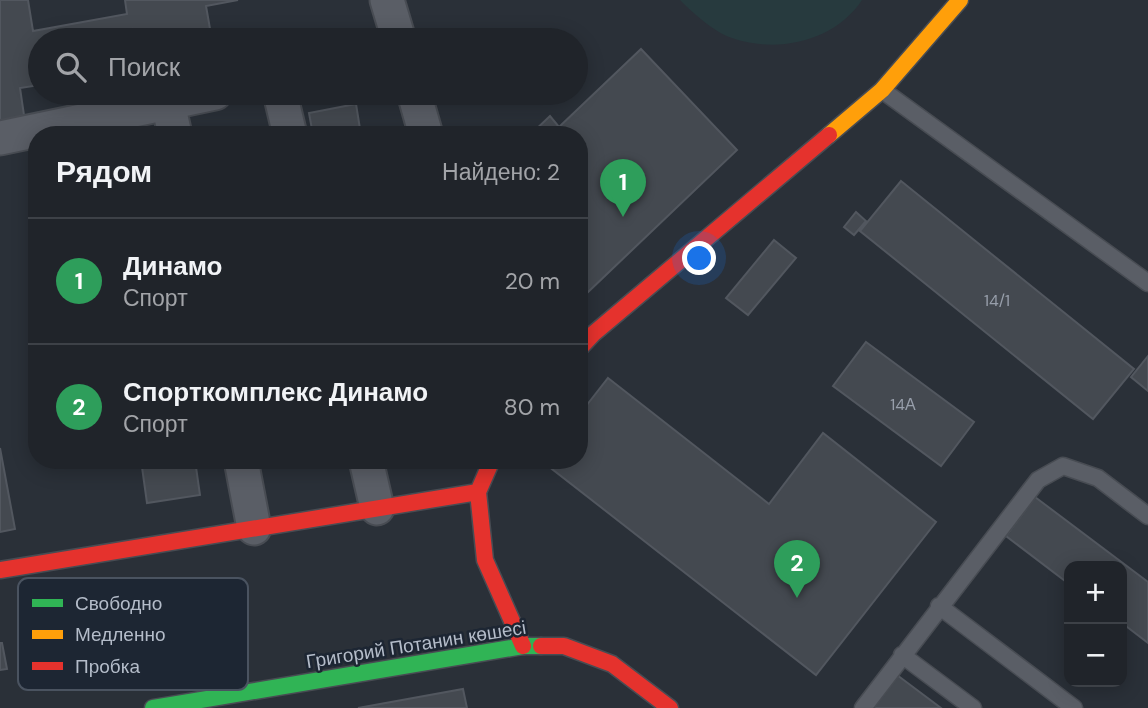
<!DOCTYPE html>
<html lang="ru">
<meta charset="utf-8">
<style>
:root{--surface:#20242a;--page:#2d3036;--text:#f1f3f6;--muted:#a2a4a8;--line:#3d4147;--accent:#848b96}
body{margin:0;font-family:"DM Sans",sans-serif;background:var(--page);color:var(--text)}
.controls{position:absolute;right:21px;bottom:21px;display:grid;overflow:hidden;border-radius:14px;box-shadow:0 4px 18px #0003}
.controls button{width:63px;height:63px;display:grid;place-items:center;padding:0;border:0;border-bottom:2px solid var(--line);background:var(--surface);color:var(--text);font:35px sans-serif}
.you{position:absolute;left:700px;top:259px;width:24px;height:24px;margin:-18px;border:5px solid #fff;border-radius:50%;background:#1a73e8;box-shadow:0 0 0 10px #1a73e833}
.badge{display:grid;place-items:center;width:46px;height:46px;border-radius:50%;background:var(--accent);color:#fff;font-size:23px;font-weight:700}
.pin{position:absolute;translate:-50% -58px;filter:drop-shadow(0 2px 4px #0008)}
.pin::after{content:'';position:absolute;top:37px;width:24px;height:21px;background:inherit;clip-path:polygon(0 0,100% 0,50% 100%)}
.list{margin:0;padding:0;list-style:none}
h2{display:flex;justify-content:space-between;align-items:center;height:91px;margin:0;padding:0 28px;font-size:30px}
h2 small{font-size:23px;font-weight:400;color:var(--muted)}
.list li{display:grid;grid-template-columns:46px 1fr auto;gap:21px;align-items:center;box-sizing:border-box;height:126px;padding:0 28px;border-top:2px solid var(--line)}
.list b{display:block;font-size:26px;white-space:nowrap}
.list p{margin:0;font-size:23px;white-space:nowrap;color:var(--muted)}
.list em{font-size:23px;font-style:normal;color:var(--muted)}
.icon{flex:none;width:38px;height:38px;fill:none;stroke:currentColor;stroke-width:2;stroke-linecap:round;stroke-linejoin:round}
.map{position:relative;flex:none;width:1148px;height:708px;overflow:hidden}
.search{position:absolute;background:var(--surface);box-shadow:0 4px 18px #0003;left:28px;top:28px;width:560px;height:77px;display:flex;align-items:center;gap:18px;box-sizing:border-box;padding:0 24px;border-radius:38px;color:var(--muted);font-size:26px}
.panel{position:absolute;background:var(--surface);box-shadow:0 4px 18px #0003;left:28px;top:126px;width:560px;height:343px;border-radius:28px}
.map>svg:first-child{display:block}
.green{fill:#273a3e}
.building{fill:#444950;stroke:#52575f;stroke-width:2}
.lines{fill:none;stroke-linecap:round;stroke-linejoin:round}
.lane-casing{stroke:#484c53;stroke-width:19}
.street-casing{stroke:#484c53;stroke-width:37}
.fast-casing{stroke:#484c53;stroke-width:19}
.slow-casing{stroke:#484c53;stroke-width:19}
.jam-casing{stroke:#484c53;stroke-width:19}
.lane{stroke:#5a5e66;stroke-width:16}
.street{stroke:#5a5e66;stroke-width:33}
.fast{stroke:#30b455;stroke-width:16}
.slow{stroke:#ff9f0a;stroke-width:16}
.jam{stroke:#e5322d;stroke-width:16}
.labels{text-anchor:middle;stroke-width:5;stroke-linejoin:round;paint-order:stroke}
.number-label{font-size:16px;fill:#989fab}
.street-label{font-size:19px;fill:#b4bcc9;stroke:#1d2633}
.key{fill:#1d2633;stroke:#4a5360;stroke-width:2}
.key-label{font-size:19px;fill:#b4bcc9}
</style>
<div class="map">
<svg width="1148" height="708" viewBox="0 0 1148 708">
<rect width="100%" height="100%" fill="#2a3038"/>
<!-- green -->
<path class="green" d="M680,0H862C835,41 778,54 732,38C714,32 694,14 680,0Z"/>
<!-- building -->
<path class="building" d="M0,0H28L33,31L127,14L125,0H238L206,6L212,40H133L132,29L72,40H40V46L35,47L40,85L20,88L25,122L0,125Z
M641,49L737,150L587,293L579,285V135H530L550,116L559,127Z
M356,104L361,135H313L309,113Z
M901,181L1134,369L1093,419L860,231Z
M856,212L866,221L854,235L844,227Z
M774,240L796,258L748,315L726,298Z
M866,342L974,422L941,466L833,386Z
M1148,356V391L1131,377Z
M608,378L769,504L823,433L936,522L816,675L543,462L579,460V415Z
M0,448L15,529L0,532Z
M141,460H195L200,495L147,503Z
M1035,497L1148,582V643L1122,623V566H1069V584L1006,536Z
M0,643H2L7,669L0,670Z
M897,675L941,708H872Z
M463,689L467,708H358Z"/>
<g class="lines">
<defs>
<path id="lane" d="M882,90L1148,283
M939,606L1074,708
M902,655L973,708
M863,708L1038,480L1063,466L1098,478L1148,516"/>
<path id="street" d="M387,0L399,40
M280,93L290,135
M414,93L426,135
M168,103L175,135
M0,138L215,93
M241,460L254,528
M366,460L377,508"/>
<path id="fast" d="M153,708L523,646H541"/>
<path id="slow" d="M829,135L882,90L960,0"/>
<path id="jam" d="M579,349L593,334L829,135
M492,460L478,492L485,560L523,646
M0,570L478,492
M541,646H564L612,664L670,708"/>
</defs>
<!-- lane casing -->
<use href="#lane" class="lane-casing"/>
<!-- street casing -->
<use href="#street" class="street-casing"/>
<!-- fast casing -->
<use href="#fast" class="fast-casing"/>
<!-- slow casing -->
<use href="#slow" class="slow-casing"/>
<!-- jam casing -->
<use href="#jam" class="jam-casing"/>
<!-- lane -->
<use href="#lane" class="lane"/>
<!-- street -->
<use href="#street" class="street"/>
<!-- fast -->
<use href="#fast" class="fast"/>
<!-- slow -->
<use href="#slow" class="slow"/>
<!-- jam -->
<use href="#jam" class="jam"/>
</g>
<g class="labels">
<!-- number labels -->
<g class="number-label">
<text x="997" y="306">14/1</text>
<text x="903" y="410">14А</text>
</g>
<!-- street labels -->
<g class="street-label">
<text transform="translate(416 644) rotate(-9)" y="7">Григорий Потанин көшесі</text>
</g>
</g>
<!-- legend -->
<rect x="18" y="578" width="230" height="112" rx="10" class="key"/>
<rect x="32" y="599" width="31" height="8" fill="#30b455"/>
<rect x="32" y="630" width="31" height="9" fill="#ff9f0a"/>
<rect x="32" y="662" width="31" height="8" fill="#e5322d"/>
<g class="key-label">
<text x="75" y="610">Свободно</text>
<text x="75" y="641">Медленно</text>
<text x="75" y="673">Пробка</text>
</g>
</svg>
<div class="controls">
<button>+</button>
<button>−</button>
</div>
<div class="you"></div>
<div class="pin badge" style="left:623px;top:217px;background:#2e9e5b">1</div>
<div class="pin badge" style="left:797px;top:598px;background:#2e9e5b">2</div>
<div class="search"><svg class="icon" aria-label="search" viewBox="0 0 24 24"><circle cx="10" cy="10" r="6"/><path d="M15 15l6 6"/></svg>Поиск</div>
<section class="panel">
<h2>Рядом<small>Найдено: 2</small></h2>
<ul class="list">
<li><span class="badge" style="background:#2e9e5b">1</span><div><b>Динамо</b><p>Спорт</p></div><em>20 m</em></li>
<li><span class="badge" style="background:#2e9e5b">2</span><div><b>Спорткомплекс Динамо</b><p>Спорт</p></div><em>80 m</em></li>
</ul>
</section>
</div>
